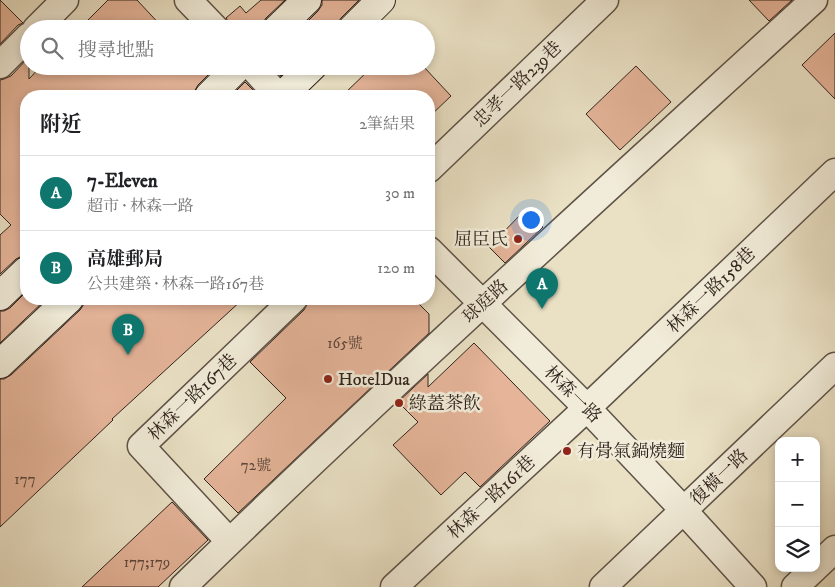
<!DOCTYPE html>
<html lang="zh-TW">
<meta charset="utf-8">
<style>
:root{--surface:#fff;--page:#f2f2f2;--text:#202124;--muted:#757577;--line:#e0e0e0;--accent:#0f766e}
body{margin:0;font-family:"IM FELL DW Pica","Noto Serif TC",serif;background:var(--page);color:var(--text)}
.controls{position:absolute;right:15px;bottom:15px;display:grid;overflow:hidden;border-radius:10px;box-shadow:0 2px 8px #0003}
.controls button{width:45px;height:45px;display:grid;place-items:center;padding:0;border:0;border-bottom:1px solid var(--line);background:var(--surface);color:var(--text);font:25px sans-serif}
.you{position:absolute;left:530px;top:219px;width:18px;height:18px;margin:-12px;border:4px solid #fff;border-radius:50%;background:#1a73e8;box-shadow:0 0 0 8px #1a73e833}
.badge{display:grid;place-items:center;width:32px;height:32px;border-radius:50%;background:var(--accent);color:#fff;font-size:16px;font-weight:700}
.pin{position:absolute;translate:-50% -41px;filter:drop-shadow(0 1px 2px #0008)}
.pin::after{content:'';position:absolute;top:26px;width:18px;height:15px;background:inherit;clip-path:polygon(0 0,100% 0,50% 100%)}
.list{margin:0;padding:0;list-style:none}
h2{display:flex;justify-content:space-between;align-items:center;height:65px;margin:0;padding:0 20px;font-size:21px}
h2 small{font-size:16px;font-weight:400;color:var(--muted)}
.list li{display:grid;grid-template-columns:32px 1fr auto;gap:15px;align-items:center;box-sizing:border-box;height:75px;padding:0 20px;border-top:1px solid var(--line)}
.list b{display:block;font-size:19px;white-space:nowrap}
.list p{margin:0;font-size:16px;white-space:nowrap;color:var(--muted)}
.list em{font-size:16px;font-style:normal;color:var(--muted)}
.icon{flex:none;width:28px;height:28px;fill:none;stroke:currentColor;stroke-width:2;stroke-linecap:round;stroke-linejoin:round}
.map{position:relative;flex:none;width:835px;height:587px;overflow:hidden}
.search{position:absolute;background:var(--surface);box-shadow:0 2px 8px #0003;left:20px;top:20px;width:415px;height:55px;display:flex;align-items:center;gap:12px;box-sizing:border-box;padding:0 18px;border-radius:28px;color:var(--muted);font-size:19px}
.panel{position:absolute;background:var(--surface);box-shadow:0 2px 8px #0003;left:20px;top:90px;width:415px;height:215px;border-radius:20px}
.map>svg:first-child{display:block}
.building{fill:#e5b499;stroke:#30231d}
.lines{fill:none;stroke-linecap:round;stroke-linejoin:round}
.street-casing{stroke:#5e5247;stroke-width:29}
.secondary-casing{stroke:#30231d;stroke-width:30}
.street{stroke:#f1ecd9;stroke-width:26}
.secondary{stroke:#f1ecd9;stroke-width:28}
.poi-dot{fill:#8f2418;stroke:#f1ecd9;stroke-width:2}
.labels{text-anchor:middle;stroke-width:5;stroke-linejoin:round;paint-order:stroke}
.number-label{font-size:15px;fill:#5d473c}
.street-label{font-size:18px;fill:#30231d;stroke:#f1ecd9}
.poi-label{font-size:18px;fill:#30231d;stroke:#f1ecd9;text-anchor:start}
</style>
<div class="map">
<svg width="835" height="587" viewBox="0 0 835 587">
<rect width="100%" height="100%" fill="#eae1c5"/>
<filter id="stains"><feTurbulence type="fractalNoise" baseFrequency=".004" numOctaves="4"/><feColorMatrix values="0 0 0 0 .2 0 0 0 0 .09 0 0 0 0 .02 0 0 0 .5 -.17"/></filter>
<radialGradient id="worn" r=".72"><stop offset=".6" stop-color="#630" stop-opacity="0"/><stop offset="1" stop-color="#630" stop-opacity=".3"/></radialGradient>
<!-- building -->
<path class="building" d="M0,0L23,23L18,25L0,44Z
M108,0H137L164,29H79Z
M261,0H285L266,18L262,24V29H231L230,25L226,18L240,6L246,13Z
M322,0H359L341,18L337,24V29H300L318,11L322,5Z
M749,0H792L769,21Z
M835,33V99L802,65Z
M29,57V79L41,66H217L198,85L194,92V96H26V256H22L16,259L0,274V235L11,225L0,214V80L4,79L11,76Z
M272,66H290L281,76Z
M373,66H423L451,96L429,117V96H342Z
M636,66L671,102L620,150L586,114Z
M245,82L259,96H231Z
M525,210L543,227L505,263L489,247Z
M26,292V299H46L0,343V311H4L10,308Z
M84,299H243L112,419L113,420L0,527V379H4L11,375L80,310L84,304Z
M312,299H414L429,314V333L238,513L204,479L286,398L250,362L304,310L308,302Z
M474,343L550,421L480,487L465,472L441,495L393,445L418,422L398,402L428,374V387Z
M172,502L208,540L158,587H82Z"/>
<g class="lines">
<defs>
<path id="street" d="M188,0L216,29
M36,29L65,0
M0,65L29,36
M251,66L279,96
M429,169L605,0
M429,250L587,408L674,500L753,587
M229,541L141,446L294,299
M816,567L835,549
M183,587C389,386 602,194 814,0
M394,587L587,408L835,172
M603,587L835,366
M795,587L815,568"/>
<path id="secondary" d="M277,29L307,0
M352,29L381,0
M209,96L239,66
M282,96L313,66
M0,296L26,271
M0,364L69,299"/>
</defs>
<!-- street casing -->
<use href="#street" class="street-casing"/>
<!-- secondary casing -->
<use href="#secondary" class="secondary-casing"/>
<!-- street -->
<use href="#street" class="street"/>
<!-- secondary -->
<use href="#secondary" class="secondary"/>
</g>
<!-- markers -->
<g class="poi-dot">
<circle cx="518" cy="239" r="5"/>
<circle cx="328" cy="379" r="5"/>
<circle cx="399" cy="403" r="5"/>
<circle cx="567" cy="451" r="5"/>
</g>
<g class="labels">
<!-- number labels -->
<g class="number-label">
<text x="345" y="348">165號</text>
<text x="256" y="470">72號</text>
<text x="25" y="484">177</text>
<text x="147" y="567">177;179</text>
</g>
<!-- street labels -->
<g class="street-label">
<text transform="translate(517 84) rotate(-44)" y="6">忠孝一路239巷</text>
<text transform="translate(711 290) rotate(-44)" y="6">林森一路158巷</text>
<text transform="translate(485 301) rotate(-43)" y="6">球庭路</text>
<text transform="translate(573 394) rotate(45)" y="6">林森一路</text>
<text transform="translate(192 397) rotate(-44)" y="6">林森一路167巷</text>
<text transform="translate(719 477) rotate(-44)" y="6">復橫一路</text>
<text transform="translate(491 497) rotate(-43)" y="6">林森一路161巷</text>
</g>
<!-- poi labels -->
<g class="poi-label">
<text x="508" y="245" text-anchor="end">屈臣氏</text>
<text x="338" y="385">HotelDua</text>
<text x="409" y="409">綠蓋茶飲</text>
<text x="577" y="457">有骨氣鍋燒麵</text>
</g>
</g>
<rect width="100%" height="100%" filter="url(#stains)"/>
<rect width="100%" height="100%" fill="url(#worn)"/>
</svg>
<div class="controls">
<button>+</button>
<button>−</button>
<button><svg class="icon" aria-label="layers" viewBox="0 0 24 24"><path d="M12 4l9 5-9 5-9-5zM3 14l9 5 9-5"/></svg></button>
</div>
<div class="you"></div>
<div class="pin badge" style="left:542px;top:309px">A</div>
<div class="pin badge" style="left:128px;top:355px">B</div>
<div class="search"><svg class="icon" aria-label="search" viewBox="0 0 24 24"><circle cx="10" cy="10" r="6"/><path d="M15 15l6 6"/></svg>搜尋地點</div>
<section class="panel">
<h2>附近<small>2筆結果</small></h2>
<ul class="list">
<li><span class="badge">A</span><div><b>7-Eleven</b><p>超市 · 林森一路</p></div><em>30 m</em></li>
<li><span class="badge">B</span><div><b>高雄郵局</b><p>公共建築 · 林森一路167巷</p></div><em>120 m</em></li>
</ul>
</section>
</div>
